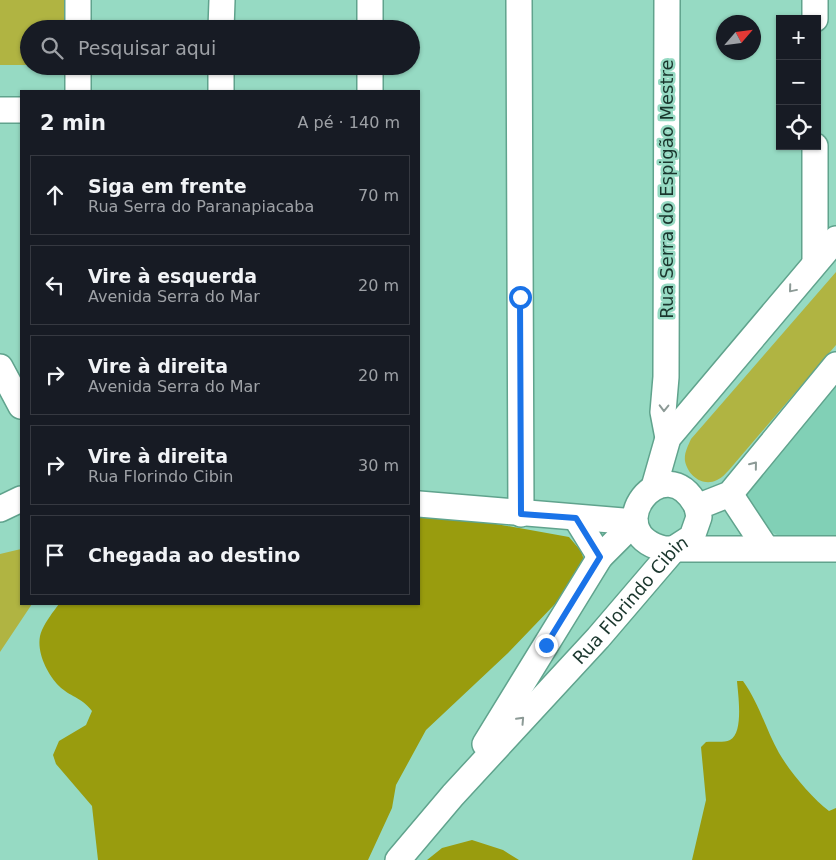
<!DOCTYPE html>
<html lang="pt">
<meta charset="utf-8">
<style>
:root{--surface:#171b24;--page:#20242c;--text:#f1f3f6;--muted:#9ea1a6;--line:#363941}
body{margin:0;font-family:"DejaVu Sans",sans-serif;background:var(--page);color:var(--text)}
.controls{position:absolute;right:15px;top:15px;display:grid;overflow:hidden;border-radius:0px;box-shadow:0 1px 4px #0004}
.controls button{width:45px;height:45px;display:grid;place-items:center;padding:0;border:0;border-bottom:1px solid var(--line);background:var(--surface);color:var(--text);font:25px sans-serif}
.compass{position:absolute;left:716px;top:15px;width:45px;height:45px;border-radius:50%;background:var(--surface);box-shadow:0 1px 4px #0004;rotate:62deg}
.stop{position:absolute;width:15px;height:15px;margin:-11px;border:4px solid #1a73e8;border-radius:50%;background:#fff}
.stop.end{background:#1a73e8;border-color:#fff;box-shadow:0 1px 5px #0008}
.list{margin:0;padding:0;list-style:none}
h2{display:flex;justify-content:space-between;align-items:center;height:65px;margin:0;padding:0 20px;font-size:21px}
h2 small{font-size:16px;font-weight:400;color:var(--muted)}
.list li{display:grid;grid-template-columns:32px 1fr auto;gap:15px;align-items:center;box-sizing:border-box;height:80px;margin:0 10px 10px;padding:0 10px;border:1px solid var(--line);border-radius:0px}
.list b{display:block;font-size:19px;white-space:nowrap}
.list p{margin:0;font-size:16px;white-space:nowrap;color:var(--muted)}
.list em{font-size:16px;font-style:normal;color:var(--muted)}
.icon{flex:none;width:28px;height:28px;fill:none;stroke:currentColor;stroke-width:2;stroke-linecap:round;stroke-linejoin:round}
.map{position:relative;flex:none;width:836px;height:860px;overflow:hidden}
.search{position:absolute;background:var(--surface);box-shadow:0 1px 4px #0004;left:20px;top:20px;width:400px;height:55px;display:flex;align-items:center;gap:12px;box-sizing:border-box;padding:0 18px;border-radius:28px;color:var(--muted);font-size:19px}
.panel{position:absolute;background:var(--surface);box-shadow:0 1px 4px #0004;left:20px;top:90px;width:400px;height:515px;border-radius:0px}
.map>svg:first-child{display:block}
.built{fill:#81d0b6}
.green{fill:#b0b442}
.forest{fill:#999c0e}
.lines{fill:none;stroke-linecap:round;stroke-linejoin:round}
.minor-casing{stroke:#60a38d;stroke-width:28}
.minor{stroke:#fff;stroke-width:25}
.oneway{stroke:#8c9a96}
.route{stroke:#1a73e8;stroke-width:6}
.labels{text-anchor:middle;stroke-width:5;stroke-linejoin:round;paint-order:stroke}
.street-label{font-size:18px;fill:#1a362d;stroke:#96dac3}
</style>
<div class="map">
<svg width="836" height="860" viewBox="0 0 836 860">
<rect width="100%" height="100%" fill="#96dac3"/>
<!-- built -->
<path class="built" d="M836,380V538H783L762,527L747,498L748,490Z"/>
<!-- green -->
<path class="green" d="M0,0H68L69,29H29V65H0Z
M836,272V345L729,470C726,473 722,478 717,480C703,487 688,476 685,461C684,453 688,446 691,439Z
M21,549V604H32L0,652V554Z"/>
<!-- forest -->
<path class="forest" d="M419,510L569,537L581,551L584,560L579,579L508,653L426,730L396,785L392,808L368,860H98L92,806L56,764L53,755L59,741L86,725L92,711C80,696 70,697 59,686C46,673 34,647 42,630C46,621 53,612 59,604H419Z
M737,681H743C759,703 766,730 779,753C790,772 812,798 829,811L836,808V860H692L706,800L701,747L706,742C713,741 724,743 730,740C744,733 738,694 737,681Z
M472,840L503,850L519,860H427L442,848Z"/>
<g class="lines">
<defs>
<g id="minor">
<path d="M370,0V29"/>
<path d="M519,0L521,514"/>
<path d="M667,0L666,377L663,412L668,438"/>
<path d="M815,0V19"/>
<path d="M78,29V0"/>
<path d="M221,29L222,0"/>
<path d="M370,66V91"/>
<path d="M78,91V66"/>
<path d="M221,91V66"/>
<path d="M0,110H21"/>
<path d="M815,146V262"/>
<path d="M0,367L21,406"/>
<path d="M654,487L668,438L836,239"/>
<path d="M730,494L765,547"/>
<path d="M419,504L635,522"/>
<path d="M697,507C665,443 596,532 664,549H836"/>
<path d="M0,509L21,499"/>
<path d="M576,518L600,557"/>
<path d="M485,744L600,557L635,522"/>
<path id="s1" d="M398,860L453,795L598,638L675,548L692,537L699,517L697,507L730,494L836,365"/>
</g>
</defs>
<!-- minor casing -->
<use href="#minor" class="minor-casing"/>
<!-- minor -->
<use href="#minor" class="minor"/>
</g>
<!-- one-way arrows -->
<defs><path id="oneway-chevron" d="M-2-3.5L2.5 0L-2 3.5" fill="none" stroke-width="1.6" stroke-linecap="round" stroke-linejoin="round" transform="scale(1.25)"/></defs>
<g class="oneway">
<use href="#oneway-chevron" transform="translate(792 289) rotate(130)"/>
<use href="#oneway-chevron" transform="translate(664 408) rotate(91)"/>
<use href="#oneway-chevron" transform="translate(754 465) rotate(-51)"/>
<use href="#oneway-chevron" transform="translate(521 720) rotate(-47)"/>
</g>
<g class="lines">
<!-- route -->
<path class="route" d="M520,297L521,514L576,518L600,557L546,645"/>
</g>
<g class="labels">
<!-- street labels -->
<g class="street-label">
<text transform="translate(667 189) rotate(-90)" y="6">Rua Serra do Espigão Mestre</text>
<text dy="6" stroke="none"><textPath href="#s1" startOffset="349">Rua Florindo Cibin</textPath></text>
</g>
</g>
</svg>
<div class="controls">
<button>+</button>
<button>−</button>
<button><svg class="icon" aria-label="locate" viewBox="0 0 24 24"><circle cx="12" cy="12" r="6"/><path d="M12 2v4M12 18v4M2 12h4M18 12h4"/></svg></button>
</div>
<svg class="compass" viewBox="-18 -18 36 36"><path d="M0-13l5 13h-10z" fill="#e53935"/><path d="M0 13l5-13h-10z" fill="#9ea1a6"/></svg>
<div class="stop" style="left:520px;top:297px"></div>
<div class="stop end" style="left:546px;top:645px"></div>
<div class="search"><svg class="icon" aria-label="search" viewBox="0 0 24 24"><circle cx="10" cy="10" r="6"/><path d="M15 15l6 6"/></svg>Pesquisar aqui</div>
<section class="panel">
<h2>2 min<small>A pé · 140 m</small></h2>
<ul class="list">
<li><svg class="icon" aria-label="ahead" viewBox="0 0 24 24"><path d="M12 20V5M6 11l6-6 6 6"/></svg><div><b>Siga em frente</b><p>Rua Serra do Paranapiacaba</p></div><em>70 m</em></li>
<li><svg class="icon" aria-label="left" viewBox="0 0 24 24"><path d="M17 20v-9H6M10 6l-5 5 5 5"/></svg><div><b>Vire à esquerda</b><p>Avenida Serra do Mar</p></div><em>20 m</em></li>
<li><svg class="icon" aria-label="right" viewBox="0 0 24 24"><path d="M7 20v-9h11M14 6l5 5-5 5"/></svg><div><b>Vire à direita</b><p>Avenida Serra do Mar</p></div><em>20 m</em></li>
<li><svg class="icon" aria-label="right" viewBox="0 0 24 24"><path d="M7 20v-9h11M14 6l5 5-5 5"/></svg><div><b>Vire à direita</b><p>Rua Florindo Cibin</p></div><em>30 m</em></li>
<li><svg class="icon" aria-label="arrive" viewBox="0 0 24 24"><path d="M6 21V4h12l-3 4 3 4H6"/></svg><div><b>Chegada ao destino</b></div></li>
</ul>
</section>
</div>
